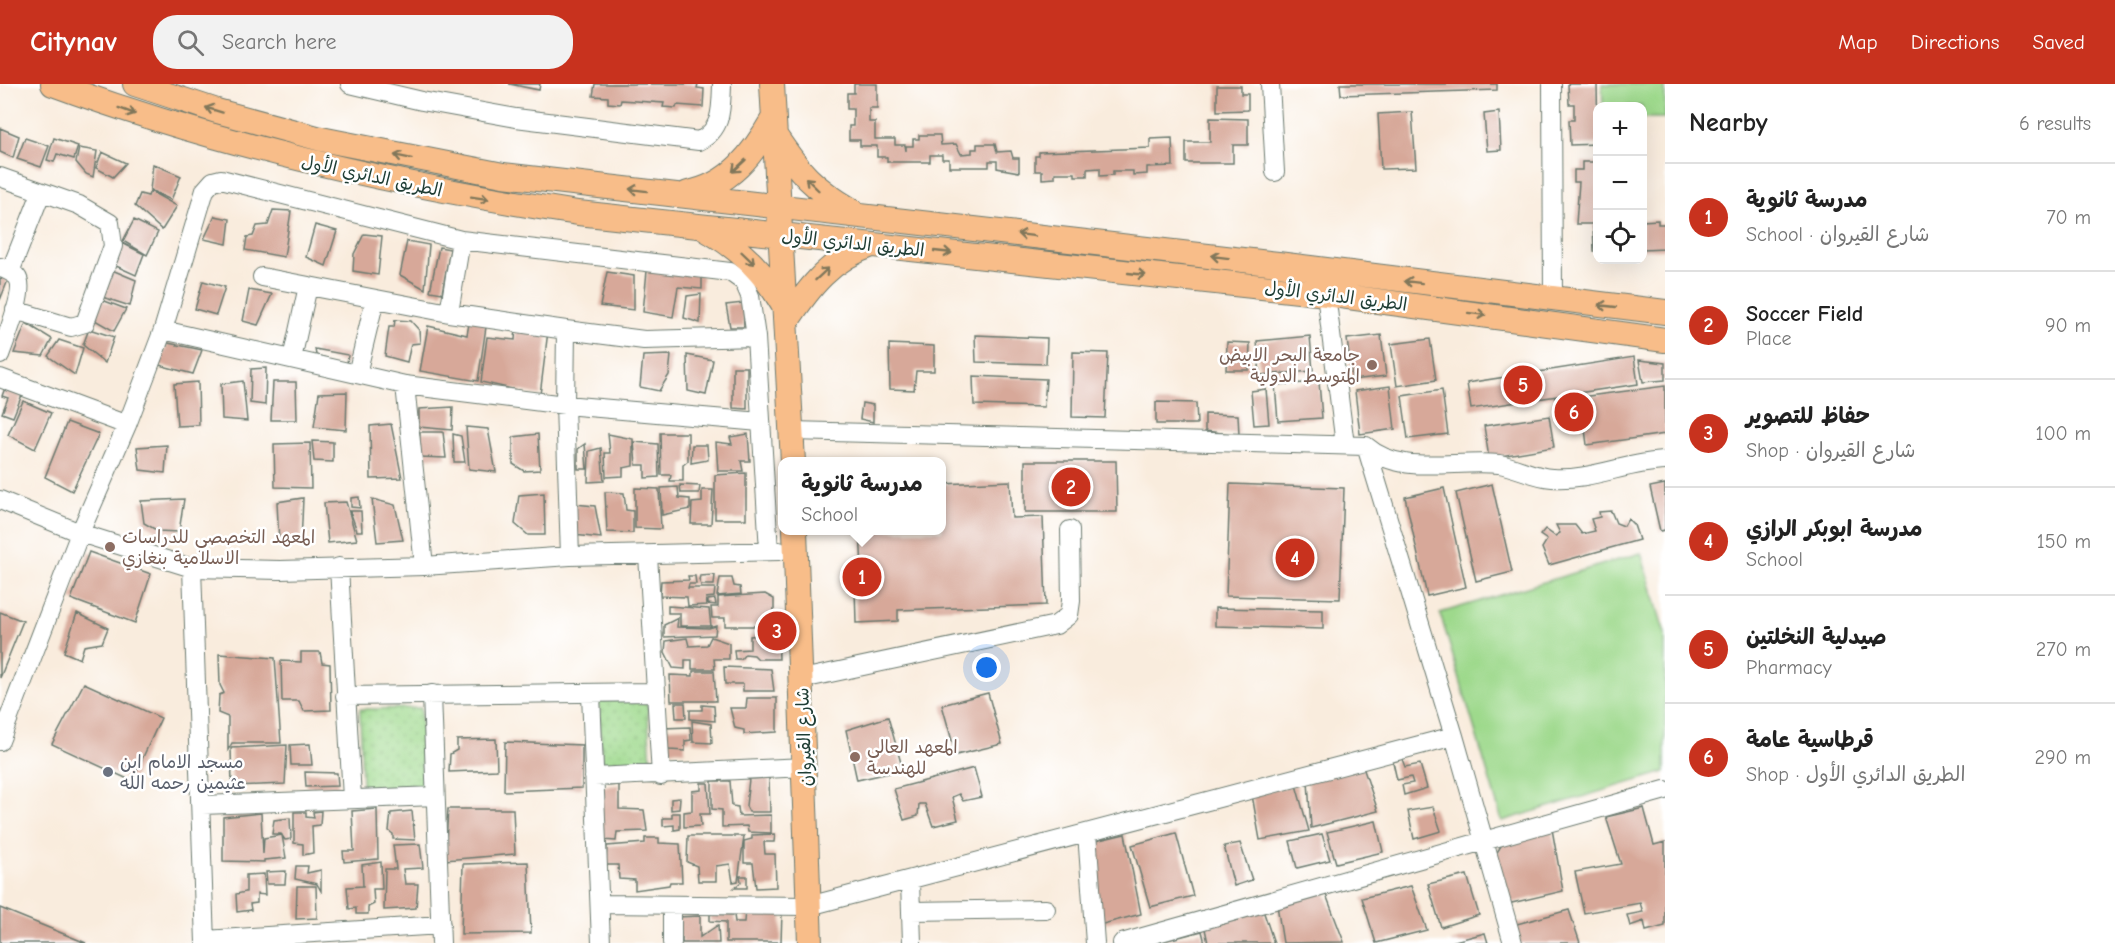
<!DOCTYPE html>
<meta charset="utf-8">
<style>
:root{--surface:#fff;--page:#f2f2f2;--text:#222;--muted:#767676;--line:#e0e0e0;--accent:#c8321e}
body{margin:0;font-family:"Comic Neue","Playpen Sans Arabic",sans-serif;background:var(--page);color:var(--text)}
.controls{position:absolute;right:18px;top:18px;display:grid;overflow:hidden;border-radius:12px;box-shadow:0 6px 24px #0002}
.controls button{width:54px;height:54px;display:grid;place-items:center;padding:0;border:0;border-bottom:2px solid var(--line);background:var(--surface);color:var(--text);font:30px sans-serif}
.you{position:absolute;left:987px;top:584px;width:21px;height:21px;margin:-15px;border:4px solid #fff;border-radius:50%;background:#1a73e8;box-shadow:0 0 0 9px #1a73e833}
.badge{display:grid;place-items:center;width:39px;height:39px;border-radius:50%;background:var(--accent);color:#fff;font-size:20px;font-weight:700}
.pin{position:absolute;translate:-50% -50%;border:3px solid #fff;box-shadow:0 2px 6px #0006}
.popup{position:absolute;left:778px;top:373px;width:168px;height:78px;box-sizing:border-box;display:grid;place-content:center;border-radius:12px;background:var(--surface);filter:drop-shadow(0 2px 4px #0005);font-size:20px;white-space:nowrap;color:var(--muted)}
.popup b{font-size:22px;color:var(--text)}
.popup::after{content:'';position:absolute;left:50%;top:100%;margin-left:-12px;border:12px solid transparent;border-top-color:var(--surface)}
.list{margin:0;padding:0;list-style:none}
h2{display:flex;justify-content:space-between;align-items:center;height:78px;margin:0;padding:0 24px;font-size:26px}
h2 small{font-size:20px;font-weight:400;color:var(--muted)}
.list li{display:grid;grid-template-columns:39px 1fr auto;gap:18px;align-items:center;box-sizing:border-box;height:108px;padding:0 24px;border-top:2px solid var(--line)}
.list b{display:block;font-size:22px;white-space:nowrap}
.list p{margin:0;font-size:20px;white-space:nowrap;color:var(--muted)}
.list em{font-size:20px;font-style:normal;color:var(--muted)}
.icon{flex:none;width:33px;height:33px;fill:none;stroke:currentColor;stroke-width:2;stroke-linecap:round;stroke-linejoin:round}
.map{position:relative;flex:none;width:1665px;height:859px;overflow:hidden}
header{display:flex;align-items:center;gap:36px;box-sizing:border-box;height:84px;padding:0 30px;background:var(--accent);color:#fff}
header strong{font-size:28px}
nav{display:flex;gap:33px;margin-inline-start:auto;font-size:21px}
.search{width:420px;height:54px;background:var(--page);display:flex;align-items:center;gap:15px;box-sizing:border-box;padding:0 21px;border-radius:24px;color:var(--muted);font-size:22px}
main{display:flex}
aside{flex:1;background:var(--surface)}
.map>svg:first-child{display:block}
.green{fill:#9ed98c;stroke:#5e8b60;stroke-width:1.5}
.garden{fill:url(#garden-dots);stroke:#5e8b60;stroke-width:1.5}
.building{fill:#d7a899}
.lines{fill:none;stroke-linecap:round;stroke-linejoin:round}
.minor-casing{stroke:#6b7a6f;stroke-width:20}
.major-casing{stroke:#6b7a6f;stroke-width:26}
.minor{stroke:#fff;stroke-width:18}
.major{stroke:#f8bd89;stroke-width:24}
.oneway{stroke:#81775a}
.education-dot{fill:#8d6e63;stroke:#fff;stroke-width:2}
.worship-dot{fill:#6b7280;stroke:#fff;stroke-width:2}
.labels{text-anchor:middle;stroke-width:5;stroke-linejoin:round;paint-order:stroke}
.street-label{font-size:18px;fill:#1f3d34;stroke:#fff}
.education-label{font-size:18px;fill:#785e54;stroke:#fff;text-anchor:start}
.worship-label{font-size:18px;fill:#5b616d;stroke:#fff;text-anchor:start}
</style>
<header>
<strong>Citynav</strong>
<div class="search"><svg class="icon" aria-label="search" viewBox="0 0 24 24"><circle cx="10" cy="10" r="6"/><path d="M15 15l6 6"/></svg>Search here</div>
<nav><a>Map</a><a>Directions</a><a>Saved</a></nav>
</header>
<main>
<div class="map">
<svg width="1665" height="859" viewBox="0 0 1665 859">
<defs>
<pattern id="garden-dots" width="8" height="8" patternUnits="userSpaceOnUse" patternTransform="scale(1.5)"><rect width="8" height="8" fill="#9ed98c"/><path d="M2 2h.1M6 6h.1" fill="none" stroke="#88bb79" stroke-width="1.8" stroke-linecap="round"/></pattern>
</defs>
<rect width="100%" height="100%" fill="#fff"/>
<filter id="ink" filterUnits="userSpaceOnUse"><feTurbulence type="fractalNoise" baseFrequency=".0167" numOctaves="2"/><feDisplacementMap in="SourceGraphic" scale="12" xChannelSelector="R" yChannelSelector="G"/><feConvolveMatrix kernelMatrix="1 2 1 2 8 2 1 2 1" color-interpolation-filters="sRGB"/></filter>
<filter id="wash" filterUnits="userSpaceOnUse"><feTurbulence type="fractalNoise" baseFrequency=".008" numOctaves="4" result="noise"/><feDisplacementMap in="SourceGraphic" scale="24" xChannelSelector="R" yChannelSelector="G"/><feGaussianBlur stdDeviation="1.35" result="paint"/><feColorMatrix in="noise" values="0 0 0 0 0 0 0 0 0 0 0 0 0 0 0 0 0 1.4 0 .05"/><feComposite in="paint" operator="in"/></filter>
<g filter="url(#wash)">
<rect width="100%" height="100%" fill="#f9ecdd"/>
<!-- green -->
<path class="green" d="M1602,0H1665V34H1643L1642,22H1603Z
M1641,469L1665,550V688L1502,737L1440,529Z"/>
<!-- garden -->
<path class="garden" d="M647,614L651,682L602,684L599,617Z
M421,624L422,704L362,705L360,625Z"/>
<g id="blocks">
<!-- building -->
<path class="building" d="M509,0H540L539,6Z
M595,0H698L697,4L704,5L703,23L677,21L676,24L663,23L664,19L621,16L620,20L608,19V13L593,12Z
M854,0H877V24H869V38H875V55H895V61H905L906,67V62H913V55H919V51H940L941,61L956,60L961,70L972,69V65H977V60H995L997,68L1011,67L1013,74H1019V88L997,84V77H989V83H949V75H942V71H930V78H887V73H877V62H860V56H849V42H853V25H847V9H854Z
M1340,0H1497V6L1341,11Z
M1568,0H1597L1598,60L1570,61L1569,36H1574V20H1569Z
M1217,2H1241V10H1248V26L1217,27Z
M1412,28L1416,84L1381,85L1378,30Z
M1499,28L1501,66L1487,67L1484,30Z
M1210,34L1248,35V61H1233V79H1186V58H1210Z
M0,44L19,52L13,74L0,68Z
M25,54L49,62L41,83L17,75Z
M54,54L78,62L74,75L57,70L54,78L47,76Z
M1172,54L1173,82L1147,83V90L1133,91V87H1113V91L1100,92V84L1087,85V92H1075V89H1055V94L1042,95V87H1035V72H1039V68L1150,64V55Z
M79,64L97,67L93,93L86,90L76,78Z
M102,68L126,79L113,93L96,84Z
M1582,78H1598V167H1594L1593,140H1576L1579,98H1574V86H1582Z
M153,80L181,92L171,116L150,106Z
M150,107L177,122L162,146L135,122L140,110L148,112Z
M273,126L291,127L284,173L245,166L247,153L253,152L257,142L268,141Z
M215,132L230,135L227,160L204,155Z
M134,136L158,148L147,171L123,157Z
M1658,136V140H1665V165L1642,166V137Z
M315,141L337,147L326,182L306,173Z
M364,150L382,152L378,191L353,187L354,170Z
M407,157L429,161L425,205L400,191Z
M122,159L144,170L136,191L114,181Z
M439,163L450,165L442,209L430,207Z
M112,186L136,196L130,222L99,212Z
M647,187L702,191V205L678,203L673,233L643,228Z
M607,188L634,192V226L600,222Z
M0,193L8,196L0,216Z
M203,197L225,203L216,231L195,225Z
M249,206L272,210L258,241L243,237Z
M701,210L700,239L684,234L687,212Z
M102,216L126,225L114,247L93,235Z
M743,219L744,243H730L726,221Z
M470,234L487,236L478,297L420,287L428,242L467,251Z
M395,236L411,237L419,246L420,259L411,260L407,278L385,272L389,243H394Z
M26,239L52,255L43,272L14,269Z
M516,243L548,247L540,311L481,298L487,253L515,256Z
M89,245L114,253L105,279L83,261Z
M975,251L1047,254L1046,280L976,278Z
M1381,251L1386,292L1352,296L1347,255Z
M1310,252L1313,287L1260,291L1257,257Z
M1430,255L1436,296L1397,302L1391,260Z
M59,256L83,264L75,291L48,272Z
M1227,258L1250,259L1249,286H1226Z
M168,259L202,266L193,290L159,281Z
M889,260L934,262V287H916L914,306L890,305Z
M315,265L348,271L347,280L316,271Z
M1073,268L1108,269L1105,334L1072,333Z
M671,271L669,291L659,307L640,303L643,272Z
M687,271L713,276L706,311L688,307Z
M1634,273L1638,300L1471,325L1467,299Z
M1639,276L1665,279V296L1643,298Z
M733,283H747V325L733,324Z
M266,284L265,321L250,319L251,285Z
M973,292L1046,295L1044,323L974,321Z
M243,297L247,337L222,335L221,300Z
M198,298L199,341L177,342L174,300Z
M273,298H296L297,336H271Z
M1319,298L1322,334L1278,337L1275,301Z
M1390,302L1395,345L1360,350L1355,307Z
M1665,302V350L1587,361L1581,313Z
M5,304L22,311L13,333L2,329L8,314L2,312Z
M1266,305L1269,340L1254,341L1251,307Z
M1442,306L1448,350L1408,355L1402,312Z
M347,308L346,346L314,343L319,309Z
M23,317L51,329L35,365L8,351Z
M1156,318L1196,319L1197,340H1156Z
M862,319L873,321V338L860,335Z
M453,323L452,346L419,343V325Z
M1205,330L1238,331L1239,351L1205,347Z
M1549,332L1554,363L1489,374L1484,342Z
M67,338L99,350L72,407L45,393Z
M391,340L402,394L371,395L370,342Z
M466,343L488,345L496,388L469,385Z
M420,348H443L446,374L419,373Z
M660,349H688V377L683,381V397H670L671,391H661Z
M453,350L461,352L465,378H454Z
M538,350L540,386L524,387L513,380V353Z
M608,350L633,355V382L623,384V392L606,393L605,369H610Z
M748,350L750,377H741L743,387H718L716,358L732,360L730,353Z
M312,357L333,358V378L314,377Z
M634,358L658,360L659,393L645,394V381H636Z
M310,359L311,404L275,403L274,360Z
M585,360L587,385H578V365Z
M167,361L165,389L140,386L137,363Z
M692,361H707L708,376L691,379Z
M601,364L604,397L588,398L589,367Z
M1025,377H1116L1117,428H1025Z
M746,389V435H715V391Z
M1010,397L1012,434L1043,433L1046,521L898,526V537L856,539L855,503H863L860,447H942V400Z
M1230,400L1344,404L1340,515L1226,512Z
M1492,400L1512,488L1476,497L1456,409Z
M1665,400V446L1660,447L1650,403Z
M680,401L700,402L699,409H681Z
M678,403L679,414L690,415V425L662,431L661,404Z
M635,404L659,405L661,445L635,444Z
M1444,404L1466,503L1427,512L1405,413Z
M702,406H713L711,440H691L692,419L702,418Z
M605,408L624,409L626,426L633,427V449L607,448Z
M544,409L545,451H528L515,440L519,411Z
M359,413L360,424L351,423V414Z
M303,414L301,460L279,459L277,418Z
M184,415L179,448L158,447L144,439L141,417Z
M372,415L395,421L403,456L377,458Z
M346,418L357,456L328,459L324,419Z
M574,420L595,422L601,454L574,451Z
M350,427H361L362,447H357Z
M1611,427L1616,439L1624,442L1628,435L1634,441L1639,456L1549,481L1542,464L1547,456L1540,451L1545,445L1555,452L1560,449L1556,441H1575L1582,450L1595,447L1591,435L1600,433L1599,428Z
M89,468L151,490L135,539L71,515Z
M715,491L714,501H701L699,496L700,492Z
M688,492H695L696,500H689L688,504H715L714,513L706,514L707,521L688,522L687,513L660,512L661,497L689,496Z
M720,494H732L734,502L740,503L741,510L717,512Z
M765,510L774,515V542H725V534H712L711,523H718V513Z
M715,515L716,521L708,520V516Z
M668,522L709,525L711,542H680V529H668Z
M1215,524L1323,526V545L1215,542Z
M0,528L23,537L0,594Z
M77,529L108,544L102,559L84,562L80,575L64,568Z
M678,534L677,543L709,544L716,542L715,551L664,553V541Z
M772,550L778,553L779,575H758L754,571L745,570L741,575H735L734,566L750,565V552Z
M711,553L729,559V575H714L715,585H692V576H685V585L673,584L665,568L666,557L687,554L689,562L707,561Z
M301,568H320L322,579L330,580L331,626L304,627L299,617H282L281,577L301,578Z
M219,570L275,574L281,659H232L228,666V633L218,629L219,611L224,609L220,601Z
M724,583L771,585L774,607H743V600H725Z
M693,587H714L716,617H671L670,591L693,592Z
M84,599L161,634L132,697L52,660Z
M988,609L1002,660L956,671L942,621Z
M747,614H777V648L744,650V646L735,644L730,624H746Z
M675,619H685L686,634H676Z
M702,621L714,622L715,637L690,635V626H702Z
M888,633L903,686L857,696L846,646Z
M692,637L711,640L712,659L693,658Z
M690,643L691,656L685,657V667L669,666L663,644Z
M496,655L497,686L449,688L450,670L457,666V656Z
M505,658L582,661V704L504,707Z
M310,660L312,681H291L290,661Z
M287,661L285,700L232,702L231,664Z
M1402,675L1405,683L1420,680L1427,704L1404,711L1402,701L1413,699L1411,693L1397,696L1393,678Z
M1363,683L1378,727L1311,744L1308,697Z
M974,684L982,713L963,717L959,710L952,713L958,736L933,742L925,720H919L918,732L904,736L894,705Z
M305,688L337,689L338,702L306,703Z
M769,694L770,728H749L746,722L749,695Z
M712,697H730L732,722L738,723L739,732L771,731V749L748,748L747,742L722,743V726L712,725Z
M701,699H708L710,730H700L701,742L684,743V728L692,727V707L701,706Z
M619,701V725L644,726L647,747L617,748L616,757L602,756L595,703Z
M1296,701L1309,747L1260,756L1252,711Z
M680,714L679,725L671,726V715Z
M1433,723L1441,747L1414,755L1408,727Z
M1644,724L1654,761L1665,758V842L1646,847L1644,837L1630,842L1627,831L1643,828L1640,819L1584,829L1575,788L1621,780L1606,733Z
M377,725L378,775L344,778L343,767H354L352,727Z
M448,725H513L515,770L445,776Z
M321,727L320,741L312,742L313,769L303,771V760L294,759V728H306V733L314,734L313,728Z
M412,727L415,756L393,755V750L389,747L391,729Z
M261,729L263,770L264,754L282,751L286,774L264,776V778L223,777V733Z
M672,729H680V745L674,746V741L663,742V734H672Z
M290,734L291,755L285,756L281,750H272L274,736Z
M1376,737L1383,768L1336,779L1327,748Z
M1552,745L1563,807L1503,821L1489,781L1506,754Z
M1176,749L1193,812L1150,823L1132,761Z
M775,750L774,758H764L765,770H775L776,803L756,804L753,779H744V757L752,755V751Z
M1125,750L1141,830L1099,841L1091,758Z
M1322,750L1330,776L1297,784L1290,757Z
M688,752H744L738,797L733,798L730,780L716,782V797H698L697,782L687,778Z
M645,754H659V759L680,760L682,798H670L669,801L635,806V796L619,795L618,781H606L607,762L645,759Z
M1240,759L1252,796L1234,802L1224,762Z
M420,760L423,784L403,785L405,800H418L416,824L384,826L385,785H396L393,761Z
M381,778L382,805H373L374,820L368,823V830H356V824L349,825L347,803L363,802L362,781Z
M528,778L531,849L461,850L463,780Z
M296,782H308L307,789L321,786V807L317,800L295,795Z
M286,787L285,800H267L266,788Z
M264,790L265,811L257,810V819L250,820L251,826L237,828L236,810L246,808V791Z
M1467,791L1479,831L1441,843L1428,800Z
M740,792H747V804H734L741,798Z
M297,802H316L317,834L296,835Z
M1411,802L1427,846L1376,859L1362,814Z
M1325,808L1344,858L1283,859L1277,821Z
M0,824L59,848L86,859H0Z
M745,826L782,828L781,858H726V838L710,837V830L734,831L735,838H744Z
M1263,826L1274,859H1208L1204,840Z
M1569,826L1580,859H1518L1513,841Z
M700,832V853L718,841L719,859H682V854L676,853L677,833Z
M1202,847L1205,859H1160V858Z
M1485,849L1488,859H1451V858Z"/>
</g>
</g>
<g filter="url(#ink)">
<use href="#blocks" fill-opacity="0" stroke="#6b7a6f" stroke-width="1.5"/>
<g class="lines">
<defs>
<path id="minor" d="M350,0L422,17L516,34L699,57C723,45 721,24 722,0
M1270,0L1275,88
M1552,0L1553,216
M0,93L79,121L110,139L113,162L85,239L71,243L15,226
M0,183C5,186 13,188 17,193C27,205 5,256 0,271
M10,188L41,109
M262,193L449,229L566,246
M1326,210L1345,361
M449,229L461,156
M163,246L405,301L565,321L760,338
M292,275L308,202
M357,290L375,215
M0,294L127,341
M405,301L424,482
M792,347L1366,362C1401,393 1455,375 1499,380C1517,383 1534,393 1552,394C1590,397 1627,378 1665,377
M1366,362L1454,652L1513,859
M0,416L80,449L192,484L280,486L424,482L570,472L779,467
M648,471L661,692
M570,472L565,321L566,246L644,256L756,253
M339,483L352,714
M192,484L205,859
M802,595L1056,541L1069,531L1071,517L1070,446
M432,610L441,859
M591,610L601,859
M345,612L654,608
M0,657L80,449L127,341L163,246L205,106L213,97L221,95L461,156L730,188L744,198L750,212L756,253L769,467
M594,693L805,683
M202,721L435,712
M1087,749L1095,859
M910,797L912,859
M600,820L809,822L1454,652
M911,827L1046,825
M205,856L441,841
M672,859V821
M1122,859L1665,706"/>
<path id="major" d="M53,0C224,63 399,102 578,129L1326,210L1665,256
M135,0L217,27L321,55L503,91L1278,180L1665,228
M772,0L793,378
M776,53C801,90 812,103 851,126
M688,109C730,101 753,70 773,35
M707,146C742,166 765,189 785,224
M787,237C810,202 831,175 872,161
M795,446L810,859"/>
</defs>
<!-- minor casing -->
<use href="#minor" class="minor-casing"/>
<!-- major casing -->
<use href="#major" class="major-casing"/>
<!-- minor -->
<use href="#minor" class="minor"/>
<!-- major -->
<use href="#major" class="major"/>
</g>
<!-- one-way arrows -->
<defs><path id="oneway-shaft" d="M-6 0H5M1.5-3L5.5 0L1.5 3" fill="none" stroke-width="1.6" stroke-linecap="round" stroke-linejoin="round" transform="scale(1.5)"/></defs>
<g class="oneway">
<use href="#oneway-shaft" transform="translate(214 26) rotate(-163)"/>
<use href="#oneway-shaft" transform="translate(127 27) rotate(20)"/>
<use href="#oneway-shaft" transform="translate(403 73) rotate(-168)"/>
<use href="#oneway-shaft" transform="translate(739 82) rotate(137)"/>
<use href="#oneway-shaft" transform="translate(812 100) rotate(-136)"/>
<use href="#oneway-shaft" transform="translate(638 106) rotate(-173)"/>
<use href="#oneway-shaft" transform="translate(480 114) rotate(9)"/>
<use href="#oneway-shaft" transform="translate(1026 151) rotate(-173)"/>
<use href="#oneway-shaft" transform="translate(943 168) rotate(6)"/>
<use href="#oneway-shaft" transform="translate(1220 173) rotate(-173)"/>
<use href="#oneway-shaft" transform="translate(748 174) rotate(44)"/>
<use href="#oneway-shaft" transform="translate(822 190) rotate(-43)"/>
<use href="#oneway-shaft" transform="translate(1137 190) rotate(6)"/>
<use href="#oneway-shaft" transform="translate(1413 198) rotate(-173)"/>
<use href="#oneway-shaft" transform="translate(1607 222) rotate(-174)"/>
<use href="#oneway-shaft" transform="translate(1477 230) rotate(7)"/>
</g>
</g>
<!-- markers -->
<g class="education-dot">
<circle cx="1372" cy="281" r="6"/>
<circle cx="110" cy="463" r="6"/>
<circle cx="855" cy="673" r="6"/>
</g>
<circle class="worship-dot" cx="108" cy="688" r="6"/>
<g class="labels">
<!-- street labels -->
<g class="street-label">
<text transform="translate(372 92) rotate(12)" y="6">الطريق الدائري الأول</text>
<text transform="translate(853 159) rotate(6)" y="6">الطريق الدائري الأول</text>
<text transform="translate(1336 212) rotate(7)" y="6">الطريق الدائري الأول</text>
<text transform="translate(804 653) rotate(-92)" y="6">شارع القيروان</text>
</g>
<!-- education labels -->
<g class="education-label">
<text x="1360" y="277" text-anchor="end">جامعة البحر الابيض<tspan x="1360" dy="21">المتوسط الدولية</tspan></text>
<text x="122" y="459">المعهد التخصصي للدراسات<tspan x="122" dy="21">الاسلامية بنغازي</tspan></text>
<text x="867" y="669">المعهد العالي<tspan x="867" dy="21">للهندسة</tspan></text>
</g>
<!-- worship labels -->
<g class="worship-label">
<text x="120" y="684">مسجد الامام ابن<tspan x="120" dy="21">عثيمين رحمه الله</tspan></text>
</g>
</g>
</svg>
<div class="controls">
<button>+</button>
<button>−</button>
<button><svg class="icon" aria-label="locate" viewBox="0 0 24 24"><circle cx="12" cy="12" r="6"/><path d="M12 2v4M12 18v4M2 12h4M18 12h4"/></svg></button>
</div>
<div class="you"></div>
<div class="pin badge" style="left:862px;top:493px">1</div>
<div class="popup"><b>مدرسة ثانوية</b>School</div>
<div class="pin badge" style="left:1071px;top:403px">2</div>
<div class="pin badge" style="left:777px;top:547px">3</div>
<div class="pin badge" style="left:1295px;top:474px">4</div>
<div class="pin badge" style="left:1523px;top:301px">5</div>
<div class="pin badge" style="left:1574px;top:328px">6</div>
</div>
<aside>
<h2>Nearby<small>6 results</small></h2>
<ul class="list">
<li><span class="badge">1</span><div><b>مدرسة ثانوية</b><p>School · شارع القيروان</p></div><em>70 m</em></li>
<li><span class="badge">2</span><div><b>Soccer Field</b><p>Place</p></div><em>90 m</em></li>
<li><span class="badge">3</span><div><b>حفاظ للتصوير</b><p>Shop · شارع القيروان</p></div><em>100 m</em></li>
<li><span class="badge">4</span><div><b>مدرسة ابوبكر الرازي</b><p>School</p></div><em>150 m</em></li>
<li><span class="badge">5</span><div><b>صيدلية النخلتين</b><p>Pharmacy</p></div><em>270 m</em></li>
<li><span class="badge">6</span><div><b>قرطاسية عامة</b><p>Shop · الطريق الدائري الأول</p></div><em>290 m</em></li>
</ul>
</aside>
</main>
